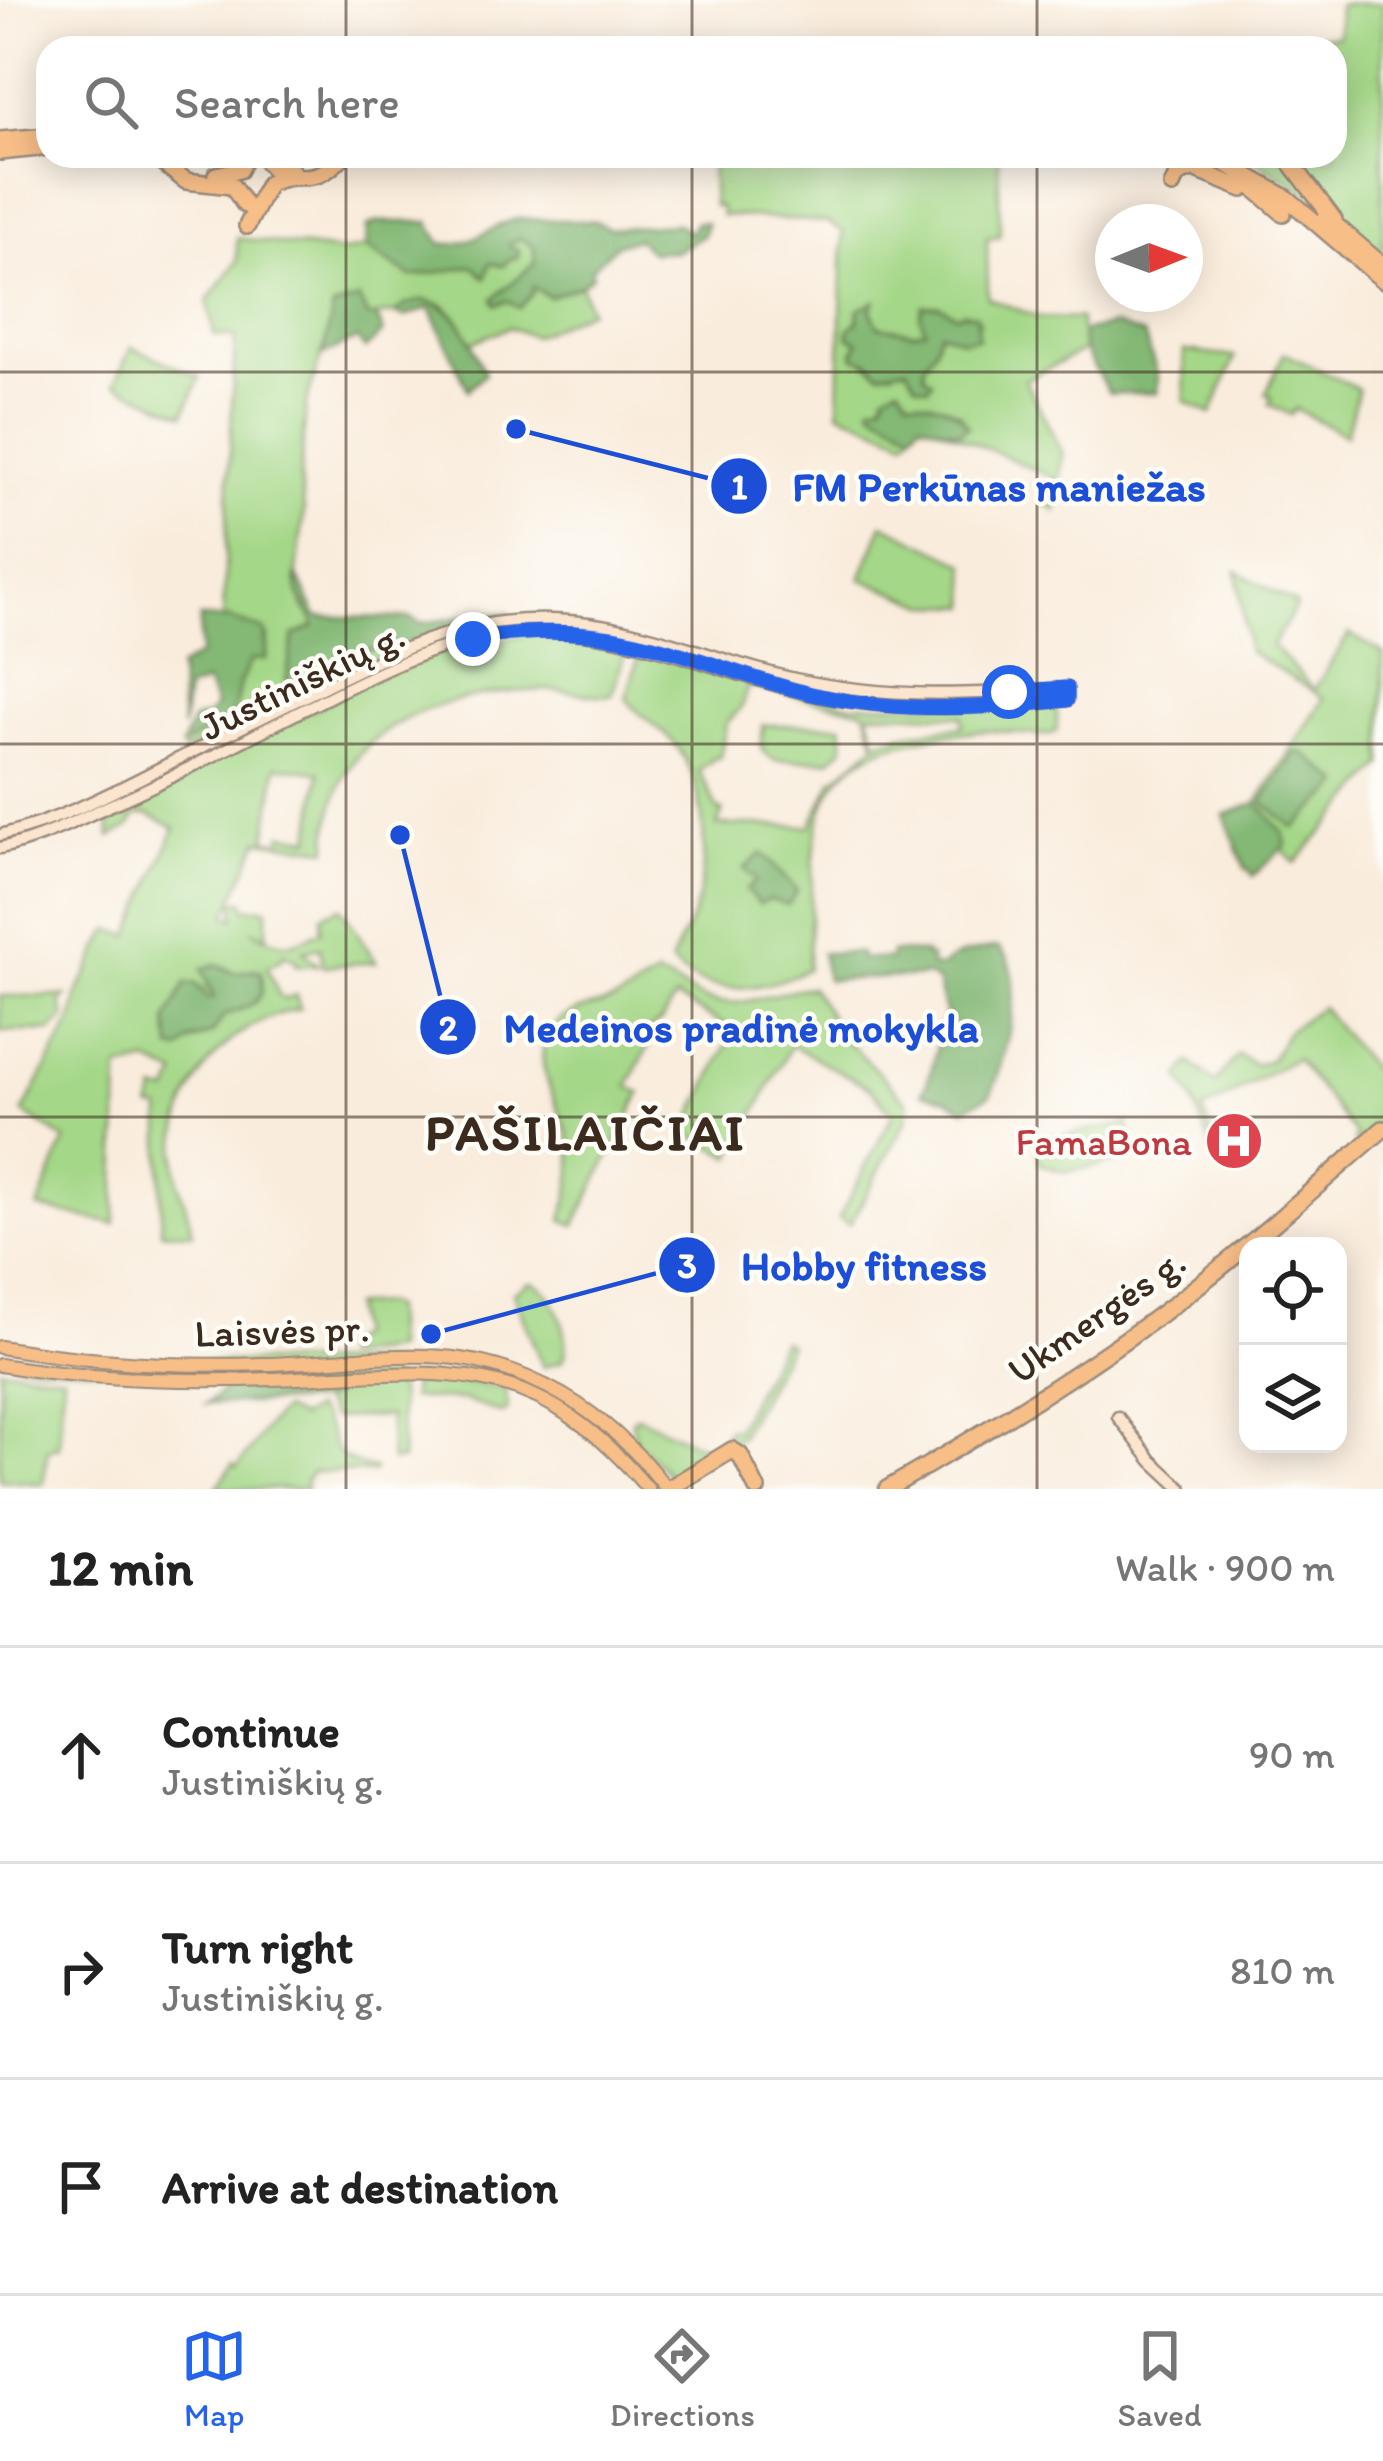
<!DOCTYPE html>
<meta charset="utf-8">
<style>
:root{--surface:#fff;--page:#f6f6f6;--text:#222;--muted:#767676;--line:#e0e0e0;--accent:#2563eb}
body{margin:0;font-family:Itim,sans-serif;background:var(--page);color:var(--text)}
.controls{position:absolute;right:36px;bottom:36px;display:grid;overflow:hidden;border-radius:24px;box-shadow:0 6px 30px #0003}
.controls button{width:108px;height:108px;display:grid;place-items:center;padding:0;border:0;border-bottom:3px solid var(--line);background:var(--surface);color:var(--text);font:60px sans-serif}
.compass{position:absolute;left:1095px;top:204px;width:108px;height:108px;border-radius:50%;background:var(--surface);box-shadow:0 6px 30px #0003;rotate:89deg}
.stop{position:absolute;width:36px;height:36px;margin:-27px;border:9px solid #2563eb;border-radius:50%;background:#fff}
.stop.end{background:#2563eb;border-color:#fff;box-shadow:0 3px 12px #0008}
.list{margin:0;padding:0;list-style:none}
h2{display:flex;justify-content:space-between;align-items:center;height:156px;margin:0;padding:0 48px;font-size:51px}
h2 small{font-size:39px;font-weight:400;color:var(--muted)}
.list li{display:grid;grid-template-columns:78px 1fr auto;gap:36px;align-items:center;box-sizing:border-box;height:216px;padding:0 48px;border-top:3px solid var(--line)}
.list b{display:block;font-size:45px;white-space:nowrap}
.list p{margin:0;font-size:39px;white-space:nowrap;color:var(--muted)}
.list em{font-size:39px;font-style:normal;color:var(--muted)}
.icon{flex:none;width:66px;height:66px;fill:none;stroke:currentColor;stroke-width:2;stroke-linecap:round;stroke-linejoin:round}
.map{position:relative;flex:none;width:1383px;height:1489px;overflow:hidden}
.search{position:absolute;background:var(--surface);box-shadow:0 6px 30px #0003;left:36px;right:36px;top:36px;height:132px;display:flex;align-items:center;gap:30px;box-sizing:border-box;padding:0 42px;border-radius:36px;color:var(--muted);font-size:45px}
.sheet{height:804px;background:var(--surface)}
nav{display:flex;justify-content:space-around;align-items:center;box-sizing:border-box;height:168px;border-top:3px solid var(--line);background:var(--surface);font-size:33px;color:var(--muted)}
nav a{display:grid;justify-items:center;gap:6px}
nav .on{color:var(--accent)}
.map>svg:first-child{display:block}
.green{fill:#a4d787;stroke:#708052;stroke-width:3;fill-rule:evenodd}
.forest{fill:#83b874;stroke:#5f7149;stroke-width:3}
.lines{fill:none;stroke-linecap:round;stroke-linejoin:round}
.secondary-casing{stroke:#9a8b7d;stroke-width:15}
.primary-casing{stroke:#9a8b7d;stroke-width:16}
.highway-casing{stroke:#9a8b7d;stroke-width:20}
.secondary{stroke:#fce5cf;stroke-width:10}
.primary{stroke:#f7be88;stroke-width:12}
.highway{stroke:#f7be88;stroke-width:15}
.route{stroke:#2563eb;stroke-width:15}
.grid{fill:none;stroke:#3b2a1e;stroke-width:3;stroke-opacity:0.55}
.labels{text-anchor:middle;stroke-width:9;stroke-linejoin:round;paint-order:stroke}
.street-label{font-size:39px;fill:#3b2a1e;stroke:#fdfcf7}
.health-label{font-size:39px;fill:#be3a42;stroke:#fdfcf7;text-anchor:end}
.district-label{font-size:51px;font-weight:bold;letter-spacing:3px;fill:#3b2a1e;stroke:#fdfcf7}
.leader{fill:none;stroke:#1d4ed8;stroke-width:4.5}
.callout-dot{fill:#1d4ed8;stroke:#fdfcf7;stroke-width:4.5}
.mark-label{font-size:36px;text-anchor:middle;font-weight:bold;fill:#fff}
.callout-label{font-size:42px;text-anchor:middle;font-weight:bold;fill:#1d4ed8;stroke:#fdfcf7;stroke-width:9;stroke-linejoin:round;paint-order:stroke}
</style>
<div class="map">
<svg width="1383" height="1489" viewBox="0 0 1383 1489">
<rect width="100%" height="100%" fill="#fdfcf7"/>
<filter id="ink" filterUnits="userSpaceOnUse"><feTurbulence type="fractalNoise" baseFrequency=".00833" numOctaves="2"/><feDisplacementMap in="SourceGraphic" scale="24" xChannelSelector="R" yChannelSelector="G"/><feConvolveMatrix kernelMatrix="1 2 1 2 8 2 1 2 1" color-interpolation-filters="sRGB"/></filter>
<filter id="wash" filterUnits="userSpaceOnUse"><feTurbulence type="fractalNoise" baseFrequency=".004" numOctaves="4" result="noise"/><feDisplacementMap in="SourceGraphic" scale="48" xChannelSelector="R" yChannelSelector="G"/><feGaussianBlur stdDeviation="2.7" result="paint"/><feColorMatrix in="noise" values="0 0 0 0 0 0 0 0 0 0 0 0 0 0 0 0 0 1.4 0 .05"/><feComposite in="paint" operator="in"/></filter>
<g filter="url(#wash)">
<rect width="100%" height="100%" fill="#f9ecdc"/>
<!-- green -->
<path class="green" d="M1383,3V258L1310,195L1248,156H1335V48H1174L1173,37L1338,36L1339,5Z
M770,156H998L1000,236L987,238L988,298L1040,318L1080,319L1084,350L1025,380L1063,454L1056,511L1046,504L1054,478L938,427L960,413C932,404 900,387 873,410L913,431L906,440L839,411L843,231L827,222L721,215L720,206H713L711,159L766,161ZM923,306L980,321L968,338L940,331L924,365L925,376L913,379L910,369L897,366L893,371L879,372L853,352L859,342L854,327L871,311L878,326L913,332L926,330L920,317Z
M237,238L343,252L366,247L411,277L473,266L483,276L490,263L501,266L510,242L521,238L534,247L535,263L494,299L536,286L549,297L581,285L589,310L533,336L509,327L470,343L459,320L444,305L424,300L405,305L395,313L368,317L323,350L306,404L300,479L304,509L296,580L304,607L314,621V627L294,635L319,678L343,667L357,651L398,647L184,752L182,746L233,718L240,682L251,660L266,659L268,636L223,619L235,337L214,335L208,301L237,261Z
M131,347L200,377L184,414L115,384Z
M1184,351L1235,357L1211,414L1185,401Z
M1284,353L1358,389L1346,435L1296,409L1291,415L1269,404L1272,397L1266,394Z
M883,524L966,564L969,606L928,605L861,579Z
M1237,571L1297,605L1272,645L1314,690L1349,634L1383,653V765L1295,863L1283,850V833L1257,803L1324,698L1248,651Z
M533,634L624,646L625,653L612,695C593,697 569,690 548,690C442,692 329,722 328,849L259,840L226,915L234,919V901H244L245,908H267V936L252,930C285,948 288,947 321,931L322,915L341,907L376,962L323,966L320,947L303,951L318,965L296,966V961L283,954L282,959L267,967L279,995L286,999L296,995L300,1009C227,1021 175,1087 176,1161C176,1186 189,1209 192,1233L161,1231V1109L151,1108L156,1091L169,1093L177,1075L148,1062L119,1069L115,1224L38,1208L65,1140L23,1112L72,1021L78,993L107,934L111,930L130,936L175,828L148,814L135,815L129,827L110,837L109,810L381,675L454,647ZM277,766L320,772L311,838L282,834L280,842L266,839ZM223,966L234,973L253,969L262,975C264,1003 245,1007 224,1015L213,1033L172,1049L167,1024L202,989L208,999L214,998L207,986Z
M646,647L849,704H1049L1057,712V731C1042,741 1006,729 985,731C792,743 819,813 807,969C764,991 708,999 671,963C676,945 688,930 694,912C710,864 707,791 679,749C665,729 638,717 626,698L639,655ZM748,686L866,711L876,744L832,781L811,826L717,825L723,811L717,809L699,770L716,757L720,758L726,724L741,708ZM872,712L962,716L963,726L902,734L877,743L869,715Z
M763,725H842L844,747L830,760H774L761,749Z
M656,976C675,980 688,995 708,1000C744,1010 776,990 811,987L844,1038L908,1102L907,1119L850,1224L839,1218L893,1114L870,1088L791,1045L732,1157L685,1132L734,1030L675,998L662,1020L638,1037L648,1047L628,1086L641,1093L575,1225L562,1220C569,1196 575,1171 571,1146C565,1107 521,1060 556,1024C572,1008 595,1008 616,1000C631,994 643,984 656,976Z
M0,996H66L61,1001L65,1018L51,1031H0Z
M1321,1007L1383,1083V1119L1356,1144L1353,1140L1356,1136L1296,1058L1203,1111L1220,1158L1214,1157L1193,1100L1180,1077L1190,1062L1215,1083L1238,1055L1255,1065L1271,1060L1287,1031Z
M1128,1123L1133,1148L1117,1162L1065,1172L1040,1164L1036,1141Z
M529,1282C553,1283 574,1340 563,1360L543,1367L513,1293Z
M384,1304L392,1308L394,1350L342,1357L341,1347L356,1335L352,1306Z
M782,1340L789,1344L739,1438L672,1478L635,1440L632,1420L637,1416L715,1453L728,1429H736Z
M19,1355L67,1361L396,1363L345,1371L195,1376L18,1364Z
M0,1368L63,1375L59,1447L48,1450L43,1484L0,1480Z
M413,1375L505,1388L508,1409L502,1413L462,1400L411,1398Z
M394,1378L399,1396L402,1460L391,1461L389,1416L332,1418L322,1401L363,1379Z
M314,1409C342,1436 319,1458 375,1469L373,1472H313L305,1481L306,1489H216L233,1464L237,1467C253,1450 265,1423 283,1410L300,1418Z"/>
<!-- forest -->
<path class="forest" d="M517,219L594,221L610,228L678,224L690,233L696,222L706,223L703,235L677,251L651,252L637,239L617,244L591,269L593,275L581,285L549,297L533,287L532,294L519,308L507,301L496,305L493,299L535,263L534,247L521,238L510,243L511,248L519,249L518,257L509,259L504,266L490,263L486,278L473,266L411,277L366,247L367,227L377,222H429L441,243C468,250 490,225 517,219Z
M359,299L368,317H377L383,332L365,349L357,339L323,355L333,308Z
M423,300C463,309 469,339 485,373L468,390L430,308L404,317L395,313L405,305Z
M875,301L871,311L878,326L913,332L925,330L920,316L923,306L939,305L956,315L964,312L977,315L978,338L962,340L940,331L934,350L924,365L925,376L932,381L928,387L916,384L907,367L879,372L870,362L854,357L858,341L849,338L848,330L858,321L859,309Z
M1114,325L1144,335L1158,376L1157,393H1109L1084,350L1082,332Z
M899,385L909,398C929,401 959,405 968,426L960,432L920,422L913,431L873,410L871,405L883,401L886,392Z
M298,576L317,617L410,618L421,623L509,612L510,618L398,647L357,651L344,667L292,686L286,680L294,635L314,627C312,609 292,597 298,576Z
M200,618L230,619L265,630L266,659L251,660L240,682L233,718L182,745L193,720L208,716L215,707L207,683L187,689L182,728L179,668L200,655Z
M1302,752L1342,784L1294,828L1262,802L1295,753Z
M1257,803L1283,832L1286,845L1253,876L1245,868L1224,815Z
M762,853L797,891L788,905L769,899L759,904L746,890L756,880L744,869Z
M997,947C1031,969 1005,1050 996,1082L990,1095L964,1109L946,1098L922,1092C937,1068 934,1042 946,1016L937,981L928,976L827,980L821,953H860L861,959H890L891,952L925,953V957H930V967C947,970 943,963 956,957C967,952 985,950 997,947Z
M216,964L234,973L260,970C271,1004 247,1007 224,1015L213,1033L192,1039L180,1051L172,1049L167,1020L186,983L196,984L208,999L214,998L202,969Z
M359,1381L322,1401L206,1404L229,1386Z"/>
</g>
<g filter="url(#ink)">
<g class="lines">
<defs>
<path id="secondary" d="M0,835C62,820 119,789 176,760C228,734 280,709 331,683C386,656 441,629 502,622C617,609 689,655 795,679C887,699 973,695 1067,688V700C986,708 903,713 822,697C713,674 616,619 502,634C434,643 375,674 315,704C247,738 180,775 111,805C75,821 39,840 0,848
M1118,1417L1152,1461L1182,1489"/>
<path id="primary" d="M0,1347C86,1362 177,1367 264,1364C318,1363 374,1354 428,1356C526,1359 608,1412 667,1489
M0,1365C89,1380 184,1382 274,1379C439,1373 530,1348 648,1489"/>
<path id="highway" d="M0,140L48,136
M0,152L48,147
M154,156L186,181L232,186L245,205
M262,156L274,170L292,171
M1144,156L1161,158
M1212,156L1287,198L1383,280
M1286,156L1334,220
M1172,160L1243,189
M216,175L239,170L246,156
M1242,178L1283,213
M1172,186L1177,175L1192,169
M1326,217L1383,266
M247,226L268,184C301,167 311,191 343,156
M668,1489L732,1450L740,1455L757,1489
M887,1489C983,1434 1076,1377 1165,1311C1241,1254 1311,1191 1383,1129"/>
</defs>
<!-- secondary casing -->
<use href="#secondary" class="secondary-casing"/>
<!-- primary casing -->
<use href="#primary" class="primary-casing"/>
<!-- highway casing -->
<use href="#highway" class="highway-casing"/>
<!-- secondary -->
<use href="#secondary" class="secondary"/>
<!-- primary -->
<use href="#primary" class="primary"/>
<!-- highway -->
<use href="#highway" class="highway"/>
</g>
</g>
<g class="lines" filter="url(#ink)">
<!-- route -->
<path class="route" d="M473,639C528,630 582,629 637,642C699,656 758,683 821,696C902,713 985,709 1067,700V688L1009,692"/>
</g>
<!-- grid -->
<path class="grid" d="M346,0V48M692,0V48M1037,0V48M346,156V1489M692,156V1489M1037,156V1489M0,372H1383M0,744H1383M0,1117H1383"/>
<!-- icons -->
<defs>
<symbol id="hospital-disc" viewBox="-11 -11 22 22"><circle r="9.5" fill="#e0444e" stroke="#fdfcf7"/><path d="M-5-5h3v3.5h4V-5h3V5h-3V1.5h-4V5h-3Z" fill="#fff"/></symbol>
</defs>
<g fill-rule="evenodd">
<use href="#hospital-disc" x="1201" y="1108" width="66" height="66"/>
</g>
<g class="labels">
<!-- street labels -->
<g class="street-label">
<text transform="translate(302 680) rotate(-26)" y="14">Justiniškių g.</text>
<text transform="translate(1096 1315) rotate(-35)" y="14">Ukmergės g.</text>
<text transform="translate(282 1330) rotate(-2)" y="14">Laisvės pr.</text>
</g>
<!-- health labels -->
<g class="health-label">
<text x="1192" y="1155">FamaBona</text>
</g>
<!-- district labels -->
<g class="district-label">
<text x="586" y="1150">PAŠILAIČIAI</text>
</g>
</g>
<!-- callouts -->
<path class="leader" d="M516 429L739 486M400 835L448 1027M431 1334L687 1265"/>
<g class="callout-dot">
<circle cx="516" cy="429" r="12"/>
<circle cx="400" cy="835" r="12"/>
<circle cx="431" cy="1334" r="12"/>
<circle cx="739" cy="486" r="30"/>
<circle cx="448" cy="1027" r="30"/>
<circle cx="687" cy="1265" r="30"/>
</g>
<g class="mark-label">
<text x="739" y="499">1</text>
<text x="448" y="1040">2</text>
<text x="687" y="1278">3</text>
</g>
<g class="callout-label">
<text x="999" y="501">FM Perkūnas maniežas</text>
<text x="741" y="1042">Medeinos pradinė mokykla</text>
<text x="864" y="1280">Hobby fitness</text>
</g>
</svg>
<div class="controls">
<button><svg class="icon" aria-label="locate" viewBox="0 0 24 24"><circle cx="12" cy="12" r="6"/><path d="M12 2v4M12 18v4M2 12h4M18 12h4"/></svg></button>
<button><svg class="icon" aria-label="layers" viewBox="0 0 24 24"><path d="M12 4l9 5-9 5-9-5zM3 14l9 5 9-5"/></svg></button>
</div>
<svg class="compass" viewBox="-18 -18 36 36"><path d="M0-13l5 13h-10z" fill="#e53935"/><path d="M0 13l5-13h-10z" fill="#767676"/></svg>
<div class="stop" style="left:1009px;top:692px"></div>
<div class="stop end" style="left:473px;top:639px"></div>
<div class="search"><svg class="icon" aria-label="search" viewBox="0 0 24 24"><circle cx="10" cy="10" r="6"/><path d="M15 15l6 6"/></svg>Search here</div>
</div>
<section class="sheet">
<h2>12 min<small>Walk · 900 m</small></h2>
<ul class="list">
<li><svg class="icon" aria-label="ahead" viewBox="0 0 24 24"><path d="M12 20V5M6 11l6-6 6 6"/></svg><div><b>Continue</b><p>Justiniškių g.</p></div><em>90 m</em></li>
<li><svg class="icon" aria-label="right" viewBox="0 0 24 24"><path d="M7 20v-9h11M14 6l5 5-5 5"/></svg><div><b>Turn right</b><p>Justiniškių g.</p></div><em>810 m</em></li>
<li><svg class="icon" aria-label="arrive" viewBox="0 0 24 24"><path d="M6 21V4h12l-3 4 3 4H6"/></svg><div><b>Arrive at destination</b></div></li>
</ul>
</section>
<nav>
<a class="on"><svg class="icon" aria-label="map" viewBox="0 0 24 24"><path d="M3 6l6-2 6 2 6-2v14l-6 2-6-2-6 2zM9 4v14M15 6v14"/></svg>Map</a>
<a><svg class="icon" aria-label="directions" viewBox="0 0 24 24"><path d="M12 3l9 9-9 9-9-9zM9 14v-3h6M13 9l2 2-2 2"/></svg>Directions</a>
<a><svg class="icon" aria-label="saved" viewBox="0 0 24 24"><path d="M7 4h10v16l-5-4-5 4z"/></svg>Saved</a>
</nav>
